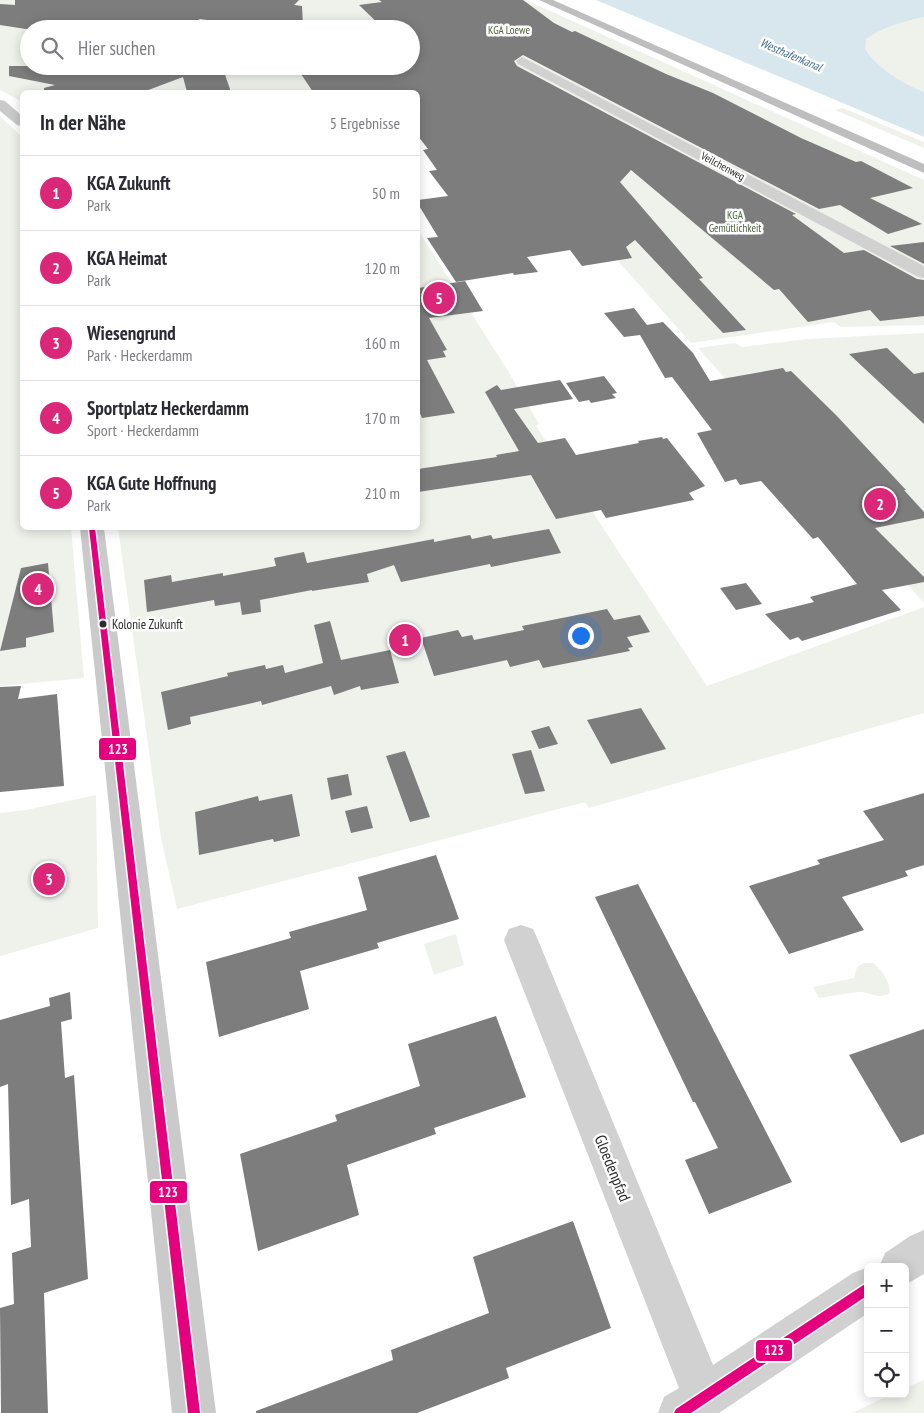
<!DOCTYPE html>
<html lang="de">
<meta charset="utf-8">
<style>
:root{--surface:#fff;--page:#f2f2f3;--text:#2b2b33;--muted:#7c7c81;--line:#e1e1e2;--accent:#db2777}
body{margin:0;font-family:"PT Sans Narrow",sans-serif;background:var(--page);color:var(--text)}
.controls{position:absolute;right:15px;bottom:15px;display:grid;overflow:hidden;border-radius:8px;box-shadow:0 2px 12px #0003}
.controls button{width:45px;height:45px;display:grid;place-items:center;padding:0;border:0;border-bottom:1px solid var(--line);background:var(--surface);color:var(--text);font:25px sans-serif}
.you{position:absolute;left:580px;top:635px;width:18px;height:18px;margin:-12px;border:4px solid #fff;border-radius:50%;background:#1a73e8;box-shadow:0 0 0 8px #1a73e833}
.badge{display:grid;place-items:center;width:32px;height:32px;border-radius:50%;background:var(--accent);color:#fff;font-size:16px;font-weight:700}
.pin{position:absolute;translate:-50% -50%;border:2px solid #fff;box-shadow:0 1px 5px #0006}
.list{margin:0;padding:0;list-style:none}
h2{display:flex;justify-content:space-between;align-items:center;height:65px;margin:0;padding:0 20px;font-size:21px}
h2 small{font-size:16px;font-weight:400;color:var(--muted)}
.list li{display:grid;grid-template-columns:32px 1fr auto;gap:15px;align-items:center;box-sizing:border-box;height:75px;padding:0 20px;border-top:1px solid var(--line)}
.list b{display:block;font-size:19px;white-space:nowrap}
.list p{margin:0;font-size:16px;white-space:nowrap;color:var(--muted)}
.list em{font-size:16px;font-style:normal;color:var(--muted)}
.icon{flex:none;width:28px;height:28px;fill:none;stroke:currentColor;stroke-width:2;stroke-linecap:round;stroke-linejoin:round}
.map{position:relative;flex:none;width:924px;height:1413px;overflow:hidden}
.search{position:absolute;background:var(--surface);box-shadow:0 2px 12px #0003;left:20px;top:20px;width:400px;height:55px;display:flex;align-items:center;gap:12px;box-sizing:border-box;padding:0 18px;border-radius:28px;color:var(--muted);font-size:19px}
.panel{position:absolute;background:var(--surface);box-shadow:0 2px 12px #0003;left:20px;top:90px;width:400px;height:440px;border-radius:8px}
.map>svg:first-child{display:block}
.green{fill:#eff2eb}
.water{fill:#d8e6ee}
.building{fill:#7d7d7d}
.lines{fill:none;stroke-linecap:round;stroke-linejoin:round}
.street{fill:#d1d1d1;fill-rule:evenodd}
.secondary{fill:#cacaca;fill-rule:evenodd}
.highway{fill:#bebebe;fill-rule:evenodd}
.bus-1-casing{stroke:#fff;stroke-width:3}
.bus-1{fill:#e5007d;fill-rule:evenodd}
.bus-dot{fill:#2c2c2c;stroke:#fff;stroke-width:2}
.labels{text-anchor:middle;stroke-width:5;stroke-linejoin:round;paint-order:stroke}
.far-park-label{font-size:11px;fill:#50633e;stroke:#fff}
.far-street-label{font-size:11px;fill:#2c2c2c;stroke:#fff}
.far-water-label{font-size:12px;font-style:italic;fill:#426c85;stroke:#fff}
.bus-label{font-size:13px;fill:#2c2c2c;stroke:#fff;text-anchor:start}
.near-street-label{font-size:16px;fill:#2c2c2c;stroke:#fff}
.line-badge{stroke:#fff;stroke-width:2}
.badge-label{font-size:14px;text-anchor:middle;font-weight:bold;fill:#fff}
</style>
<div class="map">
<svg width="924" height="1413" viewBox="0 0 924 1413">
<rect width="100%" height="100%" fill="#fff"/>
<!-- green -->
<path class="green" d="M0,0H526L924,180V325L841,327L834,322L691,343L411,29L396,18L310,29H29V66H314L330,92H22V102L0,90Z
M924,17V92C900,82 880,70 865,49V39C884,26 903,22 924,17Z
M843,108L924,142V148L835,110Z
M0,116L22,137V528H71L84,678L0,686Z
M418,230L505,366L539,424L536,426L707,686L924,607V713L589,808L585,802L177,909L161,838L118,528H418Z
M924,333V603L698,348L735,343L742,347L807,339Z
M96,795L98,928L0,956V813L26,810Z
M456,934L464,965L434,975L424,944Z
M864,963H873C883,971 889,980 890,993C875,1001 872,991 859,992C846,993 832,996 819,998L813,987L854,978L857,967Z
M924,1380V1413H852L892,1394H905V1388Z"/>
<!-- water -->
<path class="water" d="M596,0H924V17C903,22 884,26 866,39L865,49C880,70 900,82 924,92V137Z"/>
<!-- building -->
<path class="building" d="M15,0H299L294,5L302,6L303,26L256,25L255,27L200,19L186,27L167,29L117,22L116,29H26L0,25V4L15,5Z
M379,0H523L554,23L572,32L575,31L666,74L713,93L801,138L856,162L861,161L913,188L870,198L922,224L888,234L840,205L819,209L523,55L514,61L517,66L796,214L792,215L844,253L864,250L917,279L924,280V316L880,321L870,310L808,322L779,289L774,290L631,170L620,182L703,278L699,279L746,330L723,333L635,240L626,247L632,258L582,266L570,250L527,257L538,272L514,275L513,273L456,282L427,238L438,237L418,204V200L448,196L429,171L437,170L423,150L428,149L418,136V92H338L336,90L313,92L297,68L411,66V29H384L359,5L382,2Z
M9,66H222L231,92H187L183,77L143,92H44V88L55,85L9,76Z
M924,242V264L890,246Z
M465,281L483,311L429,318L447,350L443,351L446,357L427,360L455,413L422,418L418,409V288Z
M634,308L647,325L663,322L693,353L710,381L783,368L786,372L791,371L836,415L906,490H904L924,512V518L875,528L924,577V582L882,590L901,610L802,641L798,637L790,640L765,614L814,602L810,597L857,584L818,537L813,539L761,481L740,485L736,479L725,482L697,433L712,430L672,377L665,378L640,335L624,337L604,313Z
M887,348L914,374L924,372V424L849,354Z
M604,376L617,393L612,394L616,398L591,403L589,400L579,402L566,383Z
M560,380L573,399L514,409L538,443L565,438L576,455L639,443L638,441L662,437L663,439L667,438L705,486L689,493L694,500L606,518L601,510L556,519L531,475L418,492V469L497,457L496,455L519,451L485,392L497,385L501,390Z
M549,529L561,553L491,567L490,564L401,582L394,565L367,574L369,582L312,591V590L260,600L261,612L242,615L240,602L215,606L214,600L147,612L144,580L171,575L172,582L223,573V576L276,566L274,558L304,552L307,563L434,539V542L470,535L472,539L491,535L493,539Z
M48,563L54,632L26,638V647L0,651L21,568Z
M746,583L762,604L736,610L720,588Z
M607,609L614,620L640,615L650,632L627,637L633,647L628,648L630,651L543,668L539,660L510,667L507,660L434,676L421,638L458,630L462,637L472,635L474,640L524,630L522,626Z
M330,621L341,660L390,650L399,683L361,690L360,686L334,695L331,686L262,705L261,701L190,717L191,724L168,730L161,692L228,676L227,673L265,665L266,669L283,665L285,673L323,663L314,625Z
M21,686L18,699L57,694L64,786L0,792V687Z
M641,708L666,749L611,764L587,720Z
M549,726L558,744L539,749L531,731Z
M531,750L545,791L525,794L512,754Z
M405,751L430,817L410,822L386,756Z
M348,774L352,795L331,800L327,778Z
M924,793V865L905,871L908,876L842,897L864,930L789,954L749,886L820,864L817,860L884,840L863,811Z
M292,794L300,836L274,842L273,839L199,855L195,812L258,796L259,801Z
M367,806L373,828L351,833L345,811Z
M436,855L459,919L377,943L379,948L300,971L309,1009L219,1037L206,962L291,938L289,932L367,910L358,877Z
M638,884L792,1182L709,1214L685,1160L718,1148L695,1102H693L595,897Z
M70,992L72,1019L61,1022L65,1078L74,1075L88,1279L44,1293L48,1413H1L0,1308L14,1304L12,1253L31,1247L29,1199L11,1205L8,1084L0,1087V1020L50,1006L49,998Z
M496,1016L526,1097L434,1128L436,1134L347,1165L359,1215L258,1251L240,1154L337,1121L335,1115L420,1086L408,1044Z
M924,1029V1134L901,1143L849,1055Z
M573,1221L611,1328L506,1368L509,1378L417,1413H256V1411L393,1360L391,1350L489,1313L473,1257Z"/>
<g class="lines">
<!-- street -->
<path class="street" d="M522,57L924,266V278L918,277L518,64L516,61Z
M521,925L533,929L538,940L713,1365L853,1273L868,1267V1313L719,1413H658L664,1397L679,1388L504,940L509,929Z
M924,1230V1274L905,1285V1267H879L885,1253L910,1236Z"/>
<!-- secondary -->
<path class="secondary" d="M0,100L5,101L22,116V126L17,125L0,111Z
M80,528H104L216,1413H172Z"/>
<!-- highway -->
<path class="highway" d="M539,0H553L924,164V173Z"/>
<defs>
<path id="bus-1" d="M89,528H95L200,1413H188Z
M868,1282V1295L691,1413H674L676,1409Z"/>
</defs>
<!-- bus-1 casing -->
<use href="#bus-1" class="bus-1-casing"/>
<!-- bus-1 -->
<use href="#bus-1" class="bus-1"/>
</g>
<!-- markers -->
<circle class="bus-dot" cx="103" cy="624" r="4.5"/>
<g class="labels">
<!-- far-park labels -->
<g class="far-park-label">
<text x="509" y="34">KGA Loewe</text>
<text x="735" y="219">KGA<tspan x="735" dy="13">Gemütlichkeit</tspan></text>
</g>
<!-- far-street labels -->
<g class="far-street-label">
<text transform="translate(723 166) rotate(28)" y="4">Veilchenweg</text>
</g>
<!-- far-water labels -->
<g class="far-water-label">
<text transform="translate(791 55) rotate(23)" y="4">Westhafenkanal</text>
</g>
<!-- bus labels -->
<g class="bus-label">
<text x="112" y="629">Kolonie Zukunft</text>
</g>
<!-- near-street labels -->
<g class="near-street-label">
<text transform="translate(613 1168) rotate(68)" y="6">Gloedenpfad</text>
</g>
</g>
<g class="line-badge">
<rect x="98" y="737" width="39" height="24" rx="5" fill="#e5007d"/>
<rect x="149" y="1180" width="39" height="24" rx="5" fill="#e5007d"/>
<rect x="755" y="1339" width="38" height="23" rx="5" fill="#e5007d"/>
</g>
<g class="badge-label">
<text x="118" y="754">123</text>
<text x="168" y="1197">123</text>
<text x="774" y="1355">123</text>
</g>
</svg>
<div class="controls">
<button>+</button>
<button>−</button>
<button><svg class="icon" aria-label="locate" viewBox="0 0 24 24"><circle cx="12" cy="12" r="6"/><path d="M12 2v4M12 18v4M2 12h4M18 12h4"/></svg></button>
</div>
<div class="you"></div>
<div class="pin badge" style="left:405px;top:640px">1</div>
<div class="pin badge" style="left:880px;top:504px">2</div>
<div class="pin badge" style="left:49px;top:879px">3</div>
<div class="pin badge" style="left:38px;top:589px">4</div>
<div class="pin badge" style="left:439px;top:298px">5</div>
<div class="search"><svg class="icon" aria-label="search" viewBox="0 0 24 24"><circle cx="10" cy="10" r="6"/><path d="M15 15l6 6"/></svg>Hier suchen</div>
<section class="panel">
<h2>In der Nähe<small>5 Ergebnisse</small></h2>
<ul class="list">
<li><span class="badge">1</span><div><b>KGA Zukunft</b><p>Park</p></div><em>50 m</em></li>
<li><span class="badge">2</span><div><b>KGA Heimat</b><p>Park</p></div><em>120 m</em></li>
<li><span class="badge">3</span><div><b>Wiesengrund</b><p>Park · Heckerdamm</p></div><em>160 m</em></li>
<li><span class="badge">4</span><div><b>Sportplatz Heckerdamm</b><p>Sport · Heckerdamm</p></div><em>170 m</em></li>
<li><span class="badge">5</span><div><b>KGA Gute Hoffnung</b><p>Park</p></div><em>210 m</em></li>
</ul>
</section>
</div>
